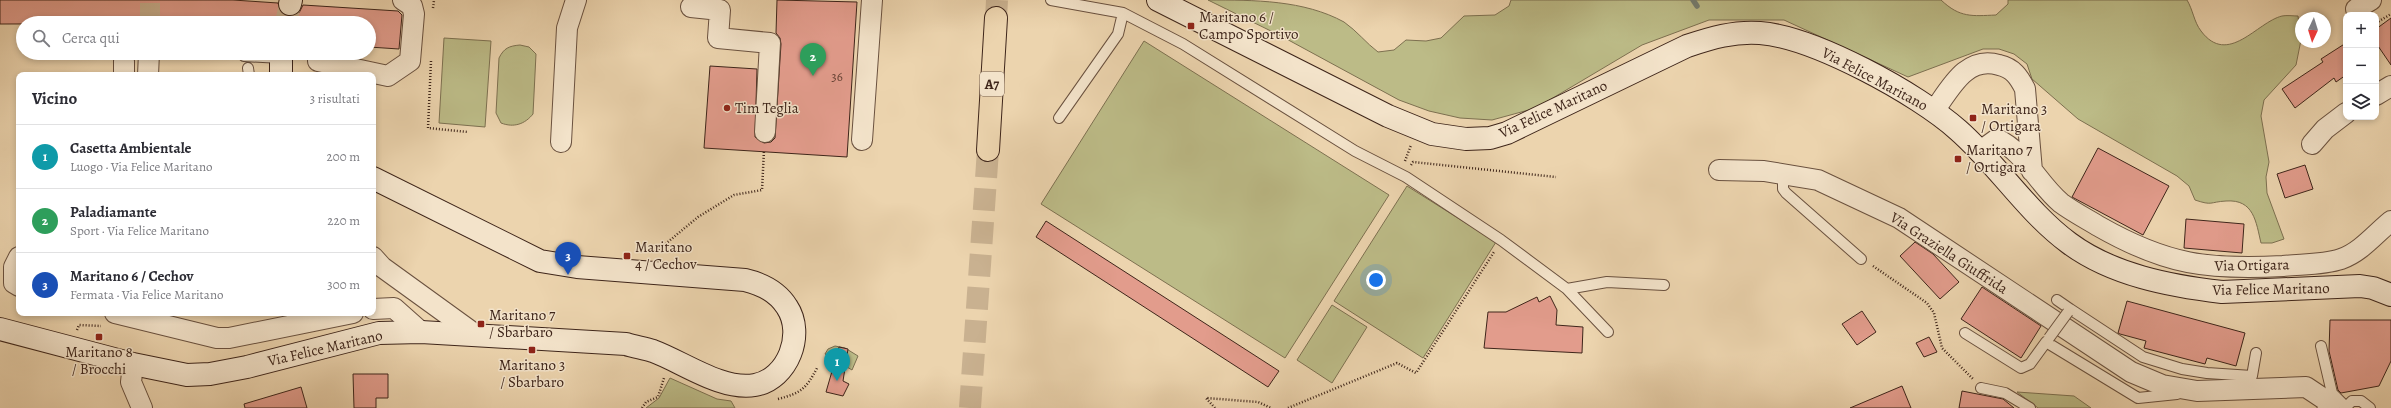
<!DOCTYPE html>
<html lang="it">
<meta charset="utf-8">
<style>
:root{--surface:#fff;--page:#f2f2f3;--text:#2b2b33;--muted:#7c7c81;--line:#e1e1e2;--accent:#111827}
body{margin:0;font-family:Alegreya,serif;background:var(--page);color:var(--text)}
.controls{position:absolute;right:12px;top:12px;display:grid;overflow:hidden;border-radius:8px;box-shadow:0 2px 6px #0003}
.controls button{width:36px;height:36px;display:grid;place-items:center;padding:0;border:0;border-bottom:1px solid var(--line);background:var(--surface);color:var(--text);font:20px sans-serif}
.compass{position:absolute;left:2295px;top:12px;width:36px;height:36px;border-radius:50%;background:var(--surface);box-shadow:0 2px 6px #0003;rotate:184deg}
.you{position:absolute;left:1376px;top:280px;width:14px;height:14px;margin:-10px;border:3px solid #fff;border-radius:50%;background:#1a73e8;box-shadow:0 0 0 6px #1a73e833}
.badge{display:grid;place-items:center;width:26px;height:26px;border-radius:50%;background:var(--accent);color:#fff;font-size:13px;font-weight:700}
.pin{position:absolute;translate:-50% -33px;filter:drop-shadow(0 1px 2px #0008)}
.pin::after{content:'';position:absolute;top:21px;width:14px;height:12px;background:inherit;clip-path:polygon(0 0,100% 0,50% 100%)}
.list{margin:0;padding:0;list-style:none}
h2{display:flex;justify-content:space-between;align-items:center;height:52px;margin:0;padding:0 16px;font-size:17px}
h2 small{font-size:13px;font-weight:400;color:var(--muted)}
.list li{display:grid;grid-template-columns:26px 1fr auto;gap:12px;align-items:center;box-sizing:border-box;height:64px;padding:0 16px;border-top:1px solid var(--line)}
.list b{display:block;font-size:15px;white-space:nowrap}
.list p{margin:0;font-size:13px;white-space:nowrap;color:var(--muted)}
.list em{font-size:13px;font-style:normal;color:var(--muted)}
.icon{flex:none;width:22px;height:22px;fill:none;stroke:currentColor;stroke-width:2;stroke-linecap:round;stroke-linejoin:round}
.map{position:relative;flex:none;width:2391px;height:408px;overflow:hidden}
.search{position:absolute;background:var(--surface);box-shadow:0 2px 6px #0003;left:16px;top:16px;width:360px;height:44px;display:flex;align-items:center;gap:10px;box-sizing:border-box;padding:0 14px;border-radius:22px;color:var(--muted);font-size:15px}
.panel{position:absolute;background:var(--surface);box-shadow:0 2px 6px #0003;left:16px;top:72px;width:360px;height:244px;border-radius:8px}
.map>svg:first-child{display:block}
.green{fill:#bcbb87;stroke:#7d7050}
.lines{fill:none;stroke-linecap:round;stroke-linejoin:round}
.stream{stroke:#757d70;stroke-width:5.5}
.building{fill:#e29c8c;stroke:#3e251a}
.street-tunnel{stroke:#c9b190;stroke-width:20;stroke-dasharray:20 10;stroke-linecap:butt}
.secondary-tunnel{stroke:#c9b190;stroke-width:22;stroke-dasharray:22 11;stroke-linecap:butt}
.highway-tunnel{stroke:#c9b190;stroke-width:22;stroke-dasharray:22 11;stroke-linecap:butt}
.lane-casing{stroke:#6a513f;stroke-width:12}
.street-casing{stroke:#6a513f;stroke-width:22}
.secondary-casing{stroke:#3e251a;stroke-width:24}
.highway-casing{stroke:#3e251a;stroke-width:24}
.path{stroke:#3e251a;stroke-width:2.5;stroke-dasharray:1 2;stroke-linecap:butt}
.lane{stroke:#f3e3ca;stroke-width:10}
.street{stroke:#f3e3ca;stroke-width:20}
.secondary{stroke:#f3e3ca;stroke-width:22}
.highway{stroke:#ecd4ae;stroke-width:22}
.lane-bridge-casing{stroke:#6a513f;stroke-width:12;stroke-linecap:butt}
.lane-bridge{stroke:#f3e3ca;stroke-width:10}
.poi-dot{fill:#8f2418;stroke:#f3e3ca;stroke-width:1.5}
.labels{text-anchor:middle;stroke-width:3;stroke-linejoin:round;paint-order:stroke}
.number-label{font-size:13px;fill:#674336}
.shield{fill:#f3e3ca;stroke:#745e4f;stroke-width:1}
.shield-label{font-size:14px;font-weight:bold;fill:#3e251a}
.poi-label{font-size:15px;fill:#3e251a;stroke:#f3e3ca;text-anchor:start}
.street-label{font-size:15px;fill:#3e251a;stroke:#f3e3ca}
</style>
<div class="map">
<svg width="2391" height="408" viewBox="0 0 2391 408">
<rect width="100%" height="100%" fill="#ecd4ae"/>
<filter id="stains"><feTurbulence type="fractalNoise" baseFrequency=".005" numOctaves="4"/><feColorMatrix values="0 0 0 0 .2 0 0 0 0 .09 0 0 0 0 .02 0 0 0 .5 -.17"/></filter>
<radialGradient id="worn" r=".72"><stop offset=".6" stop-color="#630" stop-opacity="0"/><stop offset="1" stop-color="#630" stop-opacity=".3"/></radialGradient>
<!-- green -->
<path class="green" d="M1208,0C1254,0 1304,0 1344,22C1357,31 1366,43 1378,52L1394,50L1406,40L1426,41L1441,38L1464,16L1495,15L1509,6L1511,0H1941C1960,18 1972,16 1996,15L2008,4V0H2187C2193,10 2194,22 2201,31C2228,67 2257,22 2282,16C2287,15 2293,16 2298,16L2301,40L2296,65L2264,100L2261,116L2269,162L2266,177L2267,193L2284,239L2272,243H2261C2256,222 2254,199 2226,201C2209,202 2213,206 2195,200L2189,186L2177,176L2078,119L2032,79L2027,64L2014,54L1999,49H1983L1908,77L1784,20H1709L1642,45L1536,108L1492,120L1460,118L1429,111L1399,100L1281,36Z
M444,38L491,41L485,127L439,123Z
M1144,41L1389,195L1285,358L1041,204Z
M520,45L529,47L536,54L533,114C525,124 514,128 501,123L496,113L499,58C504,48 509,46 520,45Z
M1407,186L1496,242L1423,358L1334,301Z
M1332,305L1367,327L1332,383L1297,360Z
M835,346L845,348L858,356L852,370L825,354L828,349Z
M670,378L717,399L731,401L735,408H646L659,398Z
M2017,392L2074,396L2091,408H2038Z"/>
<g class="lines">
<!-- stream -->
<path class="stream" d="M1693,0L1697,6"/>
</g>
<!-- building -->
<path class="building" d="M0,0H233L278,3L281,13L287,16L299,13L303,5L398,11L402,15L399,49L369,47V23L0,24Z
M777,0L857,2L847,157L704,148L710,66L757,69L755,137L764,143L771,142L775,138L781,44L780,38L776,33Z
M2391,18V65L2376,43V29Z
M2346,43V75L2336,82L2334,78L2295,108L2282,89L2323,62L2321,59Z
M2098,148L2169,186L2143,235L2072,197Z
M2305,165L2313,189L2285,198L2277,174Z
M2186,219L2244,224L2242,253L2184,248Z
M1046,221L1279,371L1268,387L1036,237Z
M1915,242L1933,254L1959,282L1940,299L1900,256Z
M1982,287L2041,326L2021,358L1961,319Z
M1550,296L1557,310L1556,325L1583,327L1582,353L1484,348L1488,312H1506L1537,297L1539,302Z
M2127,301L2245,333L2236,366L2207,358L2205,364L2144,348L2146,341L2120,334L2118,333Z
M1862,311L1876,332L1857,345L1842,324Z
M2330,320H2391V361L2379,386L2341,393L2338,390L2329,351Z
M1929,337L1937,352L1924,357L1916,343Z
M839,347L848,349L843,381L849,384L843,396L826,392Z
M353,374H388V398H376V408H354Z
M1902,386L1911,408H1850Z
M301,387L307,408H245L244,404Z
M1962,391L2003,399L2014,408H1959Z"/>
<g class="lines">
<!-- street-tunnel -->
<path class="street-tunnel" d="M150,23V0"/>
<!-- secondary-tunnel -->
<path class="secondary-tunnel" d="M286,23L290,4"/>
<!-- highway-tunnel -->
<path class="highway-tunnel" d="M996,18L997,0
M970,408L988,150"/>
<defs>
<path id="lane" d="M1051,0L1123,13L1183,44L1355,151L1406,177L1501,240L1567,289L1607,282L1664,285
M244,56L281,58
M248,68L249,75
M1059,118L1118,34L1123,13
M1783,174V189L1786,193L1861,259
M1567,289L1608,332
M2057,300L2070,309
M2068,312L2070,309L2143,357L2182,369L2207,373L2252,376L2256,353
M1965,333L2021,368L2030,364L2046,342L2138,398L2177,394
M2321,346L2332,393L2347,408
M1981,388L2005,393L2030,408
M2347,406L2352,401H2361L2370,408"/>
<path id="street" d="M691,7L720,10L718,38L770,43L765,132
M2356,9L2371,0
M124,61V75
M318,61L388,76L410,61L414,14L412,6L403,0
M148,75L149,53
M2376,95L2391,86
M1934,111C1950,89 1966,55 1999,65C2013,68 2019,77 2025,89L2032,171
M862,140L872,0
M561,142L567,28L576,0
M2312,144L2325,129L2346,113
M1979,152L1997,139C2025,152 2038,184 2061,203C2073,212 2087,219 2100,227C2167,265 2208,270 2283,266C2302,264 2323,265 2341,259C2361,252 2375,234 2391,221
M1719,170L1764,171L1818,180L1899,218L2131,372L2162,385L2197,391L2306,387L2324,399L2330,408
M19,257L14,267V283L19,286
M373,257L382,267L476,335
M373,309L394,308L421,332
M115,313L217,338H229L353,313
M133,364L131,382L142,408"/>
<path id="secondary" d="M1158,0L1388,116L1432,134L1466,139L1490,138L1507,133L1687,46C1711,38 1734,31 1760,33C1814,37 1918,94 1958,130C1998,165 2027,212 2069,243C2112,275 2170,286 2222,292L2360,286L2373,288L2391,295
M290,4L291,0
M281,75V53
M0,329L133,364L187,375L210,374L247,367L379,333L421,332L626,344C635,347 644,348 653,351C683,362 722,391 755,385C788,379 805,334 787,307C777,291 762,284 745,280L577,267L540,261L373,178"/>
<path id="highway" d="M988,150L996,18"/>
</defs>
<!-- lane casing -->
<use href="#lane" class="lane-casing"/>
<!-- street casing -->
<use href="#street" class="street-casing"/>
<!-- secondary casing -->
<use href="#secondary" class="secondary-casing"/>
<!-- highway casing -->
<use href="#highway" class="highway-casing"/>
<!-- path -->
<path class="path" d="M433,8L434,0
M2376,23L2391,14
M431,61L428,128L468,132
M1405,161L1411,145
M1411,165L1413,162L1556,177
M650,251H657L698,217L734,195L762,190L764,150
M1873,266L1927,303L1934,313L1942,348L1973,379
M77,330L79,325L101,326
M778,399C801,393 806,389 817,368
M642,408L646,402L658,397L664,378
M1215,408L1206,398L1258,402L1271,408
M1288,408L1397,363L1416,373L1494,252"/>
<!-- lane -->
<use href="#lane" class="lane"/>
<!-- street -->
<use href="#street" class="street"/>
<!-- secondary -->
<use href="#secondary" class="secondary"/>
<!-- highway -->
<use href="#highway" class="highway"/>
<defs>
<path id="lane-bridge" d="M2049,338L2068,312"/>
</defs>
<!-- lane-bridge casing -->
<use href="#lane-bridge" class="lane-bridge-casing"/>
<!-- lane-bridge -->
<use href="#lane-bridge" class="lane-bridge"/>
</g>
<!-- markers -->
<g class="poi-dot">
<rect x="1187" y="22" width="8" height="8" rx="2"/>
<circle cx="727" cy="108" r="4"/>
<rect x="1969" y="114" width="8" height="8" rx="2"/>
<rect x="1954" y="155" width="8" height="8" rx="2"/>
<rect x="623" y="252" width="8" height="8" rx="2"/>
<rect x="477" y="320" width="8" height="8" rx="2"/>
<rect x="95" y="333" width="8" height="8" rx="2"/>
<rect x="528" y="346" width="8" height="8" rx="2"/>
</g>
<g class="labels">
<!-- number labels -->
<g class="number-label">
<text x="837" y="81">36</text>
</g>
<!-- shield labels -->
<rect class="shield" x="980" y="72" width="24" height="24" rx="3"/>
<g class="shield-label">
<text x="992" y="89">A7</text>
</g>
<!-- poi labels -->
<g class="poi-label">
<text x="1199" y="22">Maritano 6 /<tspan x="1199" dy="17">Campo Sportivo</tspan></text>
<text x="735" y="113">Tim Teglia</text>
<text x="1981" y="114">Maritano 3<tspan x="1981" dy="17">/ Ortigara</tspan></text>
<text x="1966" y="155">Maritano 7<tspan x="1966" dy="17">/ Ortigara</tspan></text>
<text x="635" y="252">Maritano<tspan x="635" dy="17">4 / Cechov</tspan></text>
<text x="489" y="320">Maritano 7<tspan x="489" dy="17">/ Sbarbaro</tspan></text>
<text x="99" y="357" text-anchor="middle">Maritano 8<tspan x="99" dy="17">/ Brocchi</tspan></text>
<text x="532" y="370" text-anchor="middle">Maritano 3<tspan x="532" dy="17">/ Sbarbaro</tspan></text>
</g>
<!-- street labels -->
<g class="street-label">
<text transform="translate(1875 79) rotate(28)" y="5">Via Felice Maritano</text>
<text transform="translate(1553 109) rotate(-25)" y="5">Via Felice Maritano</text>
<text transform="translate(1949 253) rotate(33)" y="5">Via Graziella Giuffrida</text>
<text transform="translate(2252 265) rotate(-1)" y="5">Via Ortigara</text>
<text transform="translate(2271 289) rotate(-1)" y="5">Via Felice Maritano</text>
<text transform="translate(325 348) rotate(-13)" y="5">Via Felice Maritano</text>
</g>
</g>
<rect width="100%" height="100%" filter="url(#stains)"/>
<rect width="100%" height="100%" fill="url(#worn)"/>
</svg>
<div class="controls">
<button>+</button>
<button>−</button>
<button><svg class="icon" aria-label="layers" viewBox="0 0 24 24"><path d="M12 4l9 5-9 5-9-5zM3 14l9 5 9-5"/></svg></button>
</div>
<svg class="compass" viewBox="-18 -18 36 36"><path d="M0-13l5 13h-10z" fill="#e53935"/><path d="M0 13l5-13h-10z" fill="#7c7c81"/></svg>
<div class="you"></div>
<div class="pin badge" style="left:837px;top:381px;background:#0f9aa8">1</div>
<div class="pin badge" style="left:813px;top:76px;background:#2e9e5b">2</div>
<div class="pin badge" style="left:568px;top:275px;background:#1a4fb4">3</div>
<div class="search"><svg class="icon" aria-label="search" viewBox="0 0 24 24"><circle cx="10" cy="10" r="6"/><path d="M15 15l6 6"/></svg>Cerca qui</div>
<section class="panel">
<h2>Vicino<small>3 risultati</small></h2>
<ul class="list">
<li><span class="badge" style="background:#0f9aa8">1</span><div><b>Casetta Ambientale</b><p>Luogo · Via Felice Maritano</p></div><em>200 m</em></li>
<li><span class="badge" style="background:#2e9e5b">2</span><div><b>Paladiamante</b><p>Sport · Via Felice Maritano</p></div><em>220 m</em></li>
<li><span class="badge" style="background:#1a4fb4">3</span><div><b>Maritano 6 / Cechov</b><p>Fermata · Via Felice Maritano</p></div><em>300 m</em></li>
</ul>
</section>
</div>
